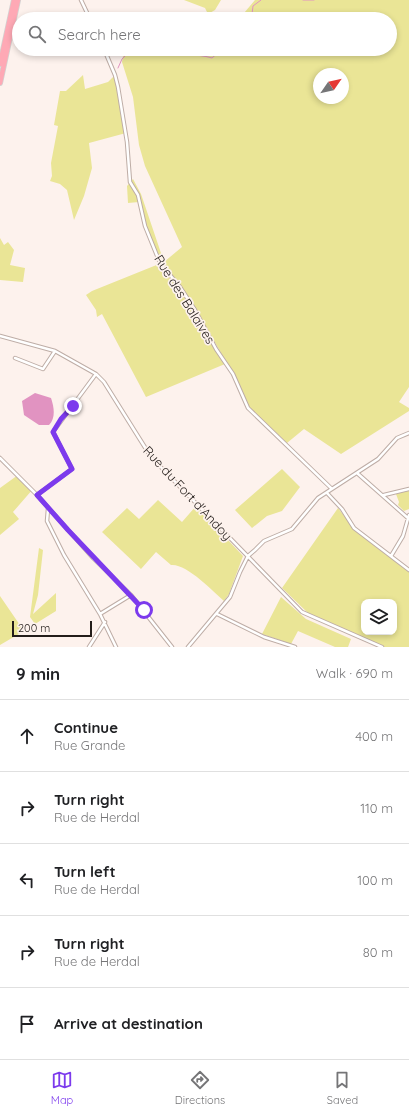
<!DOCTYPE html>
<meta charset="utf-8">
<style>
:root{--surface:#fff;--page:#f2f2f2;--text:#202124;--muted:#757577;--line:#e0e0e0;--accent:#7c3aed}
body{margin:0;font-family:Quicksand,sans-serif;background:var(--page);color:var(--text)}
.controls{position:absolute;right:12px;bottom:12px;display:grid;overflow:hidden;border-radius:8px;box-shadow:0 2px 6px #0003}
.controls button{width:36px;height:36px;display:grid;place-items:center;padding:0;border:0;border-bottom:1px solid var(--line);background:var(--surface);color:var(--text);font:20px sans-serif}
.compass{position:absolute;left:313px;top:68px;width:36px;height:36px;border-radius:50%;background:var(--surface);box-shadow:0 2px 6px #0003;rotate:56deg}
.scale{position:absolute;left:12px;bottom:10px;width:80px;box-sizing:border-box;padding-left:4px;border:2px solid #231d1a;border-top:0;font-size:11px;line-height:14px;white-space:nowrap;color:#231d1a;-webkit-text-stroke:3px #fdf2ed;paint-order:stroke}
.stop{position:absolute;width:12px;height:12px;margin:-9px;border:3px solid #7c3aed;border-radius:50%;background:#fff}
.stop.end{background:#7c3aed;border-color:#fff;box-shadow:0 1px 4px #0008}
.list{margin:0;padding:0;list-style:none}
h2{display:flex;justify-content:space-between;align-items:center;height:52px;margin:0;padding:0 16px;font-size:17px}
h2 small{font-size:13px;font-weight:400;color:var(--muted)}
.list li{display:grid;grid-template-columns:26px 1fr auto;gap:12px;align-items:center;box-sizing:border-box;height:72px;padding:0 16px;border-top:1px solid var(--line)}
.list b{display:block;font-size:15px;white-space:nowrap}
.list p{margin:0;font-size:13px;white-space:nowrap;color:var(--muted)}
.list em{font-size:13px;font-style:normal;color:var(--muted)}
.icon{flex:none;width:22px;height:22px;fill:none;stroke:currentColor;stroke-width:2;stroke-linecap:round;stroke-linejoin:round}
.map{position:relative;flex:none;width:409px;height:647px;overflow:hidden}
.search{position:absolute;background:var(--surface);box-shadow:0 2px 6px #0003;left:12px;right:12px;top:12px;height:44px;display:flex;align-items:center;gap:10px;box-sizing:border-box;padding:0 14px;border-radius:22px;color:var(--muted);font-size:15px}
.sheet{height:412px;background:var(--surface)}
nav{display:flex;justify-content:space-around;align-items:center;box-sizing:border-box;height:56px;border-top:1px solid var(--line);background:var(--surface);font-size:11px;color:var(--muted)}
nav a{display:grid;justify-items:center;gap:2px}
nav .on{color:var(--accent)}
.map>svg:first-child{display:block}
.green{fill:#eae596;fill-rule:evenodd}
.water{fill:#e193c1}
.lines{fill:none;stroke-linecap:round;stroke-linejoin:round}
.stream{stroke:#e193c1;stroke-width:1}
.minor-casing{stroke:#beada6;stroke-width:4.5}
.primary-casing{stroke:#d3d2d1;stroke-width:6}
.minor{stroke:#fff;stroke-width:2.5}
.primary{stroke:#fea9b5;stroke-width:4.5}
.route{stroke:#7c3aed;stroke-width:5}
.labels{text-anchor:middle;stroke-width:3.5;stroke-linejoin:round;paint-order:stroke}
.street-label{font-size:13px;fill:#231d1a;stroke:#fdf2ed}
</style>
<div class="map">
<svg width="409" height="647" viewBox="0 0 409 647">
<rect width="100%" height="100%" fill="#fdf2ed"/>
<!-- green -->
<path class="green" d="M184,0H221L215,10L208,14L205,8Z
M255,0H409V387L399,402L409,408V411L341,454L304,429L287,443L249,407L233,374L198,313L180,286L160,263L145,226L139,202L128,203L127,186L133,179L141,194L164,262L182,247L145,166L139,145L133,97L122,62L124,49H160L164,51L201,55L218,53L220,49H390V19H239ZM319,74H343V98H319Z
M83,75L85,89L108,82L115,75L126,133L89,143L92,168L84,196L74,220L67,190L60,184L50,181L52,176L51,163L58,126L54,125L60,91H66Z
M0,238L4,245L8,242L14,250L10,265L25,268L23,282L0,280Z
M159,264L179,287L194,311L225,364L146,397L102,314L97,317L96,310L86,295L92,291Z
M282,469L300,487L282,511L267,516L252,528L235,510Z
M18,475L33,489L13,512L19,519L0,535V488Z
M409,490V509L404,511L398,505L399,502L396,494Z
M158,500L182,522L196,506L243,556L229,594L224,601C213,591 186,563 171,565L156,552L141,569L102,532L127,508L139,519Z
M338,508L353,527L409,571V647H384L309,614L282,588ZM364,602H394V632H364Z
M39,548L43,550L38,595L33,614L56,593V611L35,624L30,617Z
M0,596L24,631L0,645Z
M281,597L306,619L351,639L348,647H335L298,631L291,644L262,634Z"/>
<!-- water -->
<path class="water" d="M35,393L51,398C54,407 56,418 49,425H39L24,415L22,401Z"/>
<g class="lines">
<!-- stream -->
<path class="stream" d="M303,0H314
M242,19L252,14L253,6L261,0
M159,49L162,53C178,56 196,53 212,58L222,49
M118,68L122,59L132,49"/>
<defs>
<path id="minor" d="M81,0L90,19
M104,49L115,75L118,87L127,142L130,182L138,195L145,226L160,263L180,287L195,310L216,349L233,374L248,408L332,489
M0,336L55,351L96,374L104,382L151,457L302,612L382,647
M15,358L43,369L55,351
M0,458L37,495L93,558L131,595L172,647
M357,473L409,519
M327,493L342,509L354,528L409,570
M37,495L72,469L53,432L96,374
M384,495L409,489
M48,509L47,521L64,555L100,614L116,647
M391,556L403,536L409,515
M100,614L131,595
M217,614L264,637L295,647
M89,647L105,622
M188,647L230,597L240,572L248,556L255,550L264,541L292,529L318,498L378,459L397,438L409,433"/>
<path id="primary" d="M0,64L14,0
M0,83L18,0"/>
</defs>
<!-- minor casing -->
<use href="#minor" class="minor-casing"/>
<!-- primary casing -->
<use href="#primary" class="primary-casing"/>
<!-- minor -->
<use href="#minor" class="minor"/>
<!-- primary -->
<use href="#primary" class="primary"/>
</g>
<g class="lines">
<!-- route -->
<path class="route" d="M73,406L61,419L53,432L72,469L37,495L68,530L144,610"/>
</g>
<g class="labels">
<!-- street labels -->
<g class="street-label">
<text transform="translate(185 299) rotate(58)" y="5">Rue des Balaives</text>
<text transform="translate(188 493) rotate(47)" y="5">Rue du Fort d'Andoy</text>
</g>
</g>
</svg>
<div class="controls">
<button><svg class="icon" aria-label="layers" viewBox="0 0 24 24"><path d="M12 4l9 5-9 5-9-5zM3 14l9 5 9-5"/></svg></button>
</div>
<svg class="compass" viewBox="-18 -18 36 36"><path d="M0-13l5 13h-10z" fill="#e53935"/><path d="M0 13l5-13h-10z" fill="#757577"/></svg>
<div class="scale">200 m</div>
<div class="stop" style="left:144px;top:610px"></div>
<div class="stop end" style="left:73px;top:406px"></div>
<div class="search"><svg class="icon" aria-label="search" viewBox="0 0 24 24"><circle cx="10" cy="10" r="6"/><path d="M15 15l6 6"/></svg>Search here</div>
</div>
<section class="sheet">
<h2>9 min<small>Walk · 690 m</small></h2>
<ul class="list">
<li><svg class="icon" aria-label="ahead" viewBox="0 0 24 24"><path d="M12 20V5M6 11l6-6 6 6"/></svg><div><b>Continue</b><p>Rue Grande</p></div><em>400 m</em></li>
<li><svg class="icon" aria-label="right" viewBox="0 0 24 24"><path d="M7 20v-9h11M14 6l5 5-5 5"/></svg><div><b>Turn right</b><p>Rue de Herdal</p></div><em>110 m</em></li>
<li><svg class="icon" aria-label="left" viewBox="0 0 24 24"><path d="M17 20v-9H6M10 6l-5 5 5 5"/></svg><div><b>Turn left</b><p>Rue de Herdal</p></div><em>100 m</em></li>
<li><svg class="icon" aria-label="right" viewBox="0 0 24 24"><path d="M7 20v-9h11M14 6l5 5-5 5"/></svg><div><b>Turn right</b><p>Rue de Herdal</p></div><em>80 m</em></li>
<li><svg class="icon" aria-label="arrive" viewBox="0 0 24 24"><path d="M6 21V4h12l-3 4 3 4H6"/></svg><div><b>Arrive at destination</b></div></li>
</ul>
</section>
<nav>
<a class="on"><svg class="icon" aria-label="map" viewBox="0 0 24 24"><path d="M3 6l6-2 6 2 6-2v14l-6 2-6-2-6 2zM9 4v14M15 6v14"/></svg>Map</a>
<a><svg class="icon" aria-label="directions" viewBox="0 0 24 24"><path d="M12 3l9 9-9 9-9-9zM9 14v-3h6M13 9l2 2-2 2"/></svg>Directions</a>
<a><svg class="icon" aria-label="saved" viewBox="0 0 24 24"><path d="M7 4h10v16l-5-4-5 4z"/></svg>Saved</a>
</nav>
